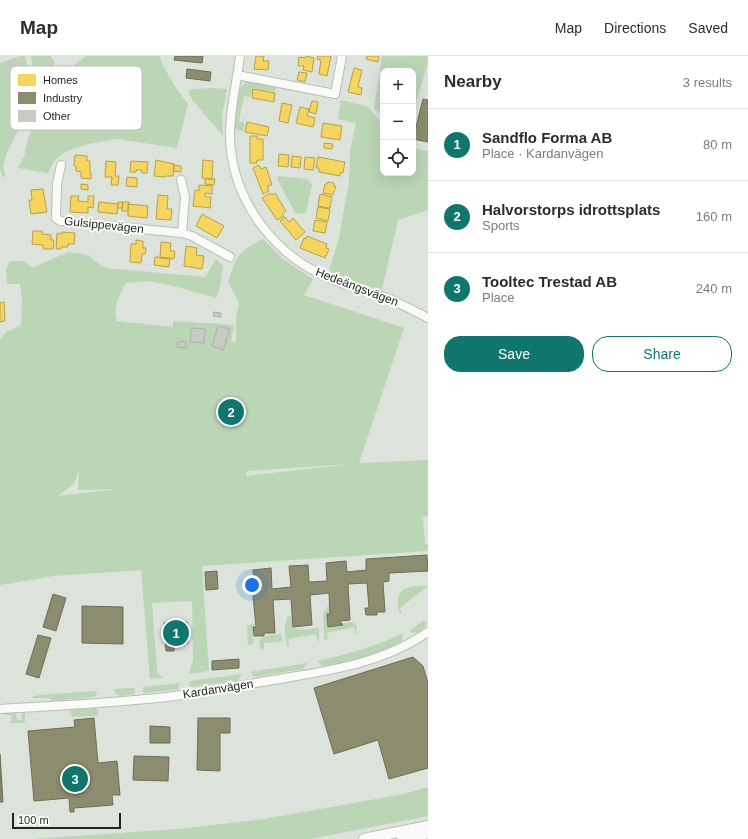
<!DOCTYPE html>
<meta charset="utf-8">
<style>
:root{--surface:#fff;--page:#f7f7f7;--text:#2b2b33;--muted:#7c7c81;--line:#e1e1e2;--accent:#0f766e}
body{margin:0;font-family:Helvetica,sans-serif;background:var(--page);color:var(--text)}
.controls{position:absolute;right:12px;top:12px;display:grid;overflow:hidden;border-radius:8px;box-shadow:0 4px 16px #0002}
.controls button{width:36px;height:36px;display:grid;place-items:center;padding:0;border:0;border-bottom:1px solid var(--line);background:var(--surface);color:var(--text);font:20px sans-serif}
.scale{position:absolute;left:12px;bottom:10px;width:109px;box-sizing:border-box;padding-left:4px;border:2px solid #212720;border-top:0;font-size:11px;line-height:14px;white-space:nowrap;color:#212720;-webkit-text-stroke:3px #fff;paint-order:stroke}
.you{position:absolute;left:252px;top:529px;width:14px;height:14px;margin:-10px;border:3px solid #fff;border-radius:50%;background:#1a73e8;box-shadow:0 0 0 6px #1a73e833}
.badge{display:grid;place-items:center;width:26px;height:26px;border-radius:50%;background:var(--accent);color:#fff;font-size:13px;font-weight:700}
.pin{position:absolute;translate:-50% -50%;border:2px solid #fff;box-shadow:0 1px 4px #0006}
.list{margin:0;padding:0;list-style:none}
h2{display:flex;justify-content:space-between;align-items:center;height:52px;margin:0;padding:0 16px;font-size:17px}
h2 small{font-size:13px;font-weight:400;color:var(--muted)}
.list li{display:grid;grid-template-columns:26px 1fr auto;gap:12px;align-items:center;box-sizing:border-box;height:72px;padding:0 16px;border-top:1px solid var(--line)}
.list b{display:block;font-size:15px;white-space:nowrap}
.list p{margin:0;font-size:13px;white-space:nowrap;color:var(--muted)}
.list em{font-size:13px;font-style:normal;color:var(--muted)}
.actions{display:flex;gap:8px;padding:12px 16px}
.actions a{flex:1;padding:9px 0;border:1px solid var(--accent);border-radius:16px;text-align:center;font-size:14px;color:var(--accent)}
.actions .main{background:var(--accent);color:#fff}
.icon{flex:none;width:22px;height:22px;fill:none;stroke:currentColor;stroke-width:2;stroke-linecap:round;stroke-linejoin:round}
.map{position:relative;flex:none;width:428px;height:783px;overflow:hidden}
header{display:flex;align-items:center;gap:24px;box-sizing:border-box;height:56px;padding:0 20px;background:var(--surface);border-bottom:1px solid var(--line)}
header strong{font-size:19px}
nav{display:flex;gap:22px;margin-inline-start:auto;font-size:14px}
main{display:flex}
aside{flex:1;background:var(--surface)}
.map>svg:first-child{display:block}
.green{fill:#bad6b5;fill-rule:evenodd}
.homes{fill:#f6d55c;stroke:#b6a14a}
.industry{fill:#8c8c6e;stroke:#6c6e57}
.building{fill:#c6ccc4;stroke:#acb2ab}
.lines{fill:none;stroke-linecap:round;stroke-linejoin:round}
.minor-casing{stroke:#b9bfb8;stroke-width:10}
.major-casing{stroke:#b9bfb8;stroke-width:12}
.minor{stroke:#fafbf9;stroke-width:8}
.major{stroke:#fafbf9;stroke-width:10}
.labels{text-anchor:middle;stroke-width:4;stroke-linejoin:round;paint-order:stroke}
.street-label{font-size:12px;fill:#212720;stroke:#fff}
.key{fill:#fff;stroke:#bcbebc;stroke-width:1}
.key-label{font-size:11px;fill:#212720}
</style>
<header>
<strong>Map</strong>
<nav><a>Map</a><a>Directions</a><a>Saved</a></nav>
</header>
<main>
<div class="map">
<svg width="428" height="783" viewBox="0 0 428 783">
<rect width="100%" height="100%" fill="#dce3da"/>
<!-- green -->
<path class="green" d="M20,0H25L30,20L32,40L24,63L7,96L3,110L5,119L3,122L0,113V7Z
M31,0H50L55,6L53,9L57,16L45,27L37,42V33Z
M86,0H159C166,18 177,33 188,48L177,92L117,83L88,88L65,96L54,105L48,117L18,112L24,101L27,86L42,47L61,19Z
M382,0H428V7L413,57V15H383V60L374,52Z
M248,25L276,32L275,36L253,32L250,41L244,40L239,65L245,67L243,75L233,73L239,33Z
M215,32L227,33L222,61L223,80L193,45L188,35L192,33Z
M341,44L367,50L383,69V117H413V92L428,95V154L398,164L382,234L347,224L329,215L339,182L349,125L350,94L356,67L338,63Z
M278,120L308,123L312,129L306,157L296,158L277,123Z
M263,183L283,203L313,223L304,239L404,272L359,407L428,404V460L423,461L425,488L428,489V495L202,510L209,615L189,618L193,604L192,545L152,547L157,613L158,617L163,622L150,623L141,514L54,520L0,529V284L5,277L21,269L22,243L20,228H7L6,213L10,205H24L32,212L68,196L88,199L97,207L106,212L205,221L216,203L223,210C221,221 221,232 216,242L174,230L148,225L126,227C120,238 112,252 117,265L173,271V265L234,269L231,286H236V261L239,247L228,226C236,202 239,194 263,183ZM351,408L246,420V419L247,415ZM79,414L78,434L118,433L58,440L74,428Z
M428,530L400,552L402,557H400C398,553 397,549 398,545C398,529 416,530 428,530Z
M329,548L330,558L327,560L328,571L343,570V567L352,566L356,569L357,578H356L354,571L327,577L328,583L326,584L324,583L323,558Z
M293,559L294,572L299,574L319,572V585L318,586L316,578L288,583L289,590H287C285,581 283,569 288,560Z
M424,564L427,568C424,574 418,578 412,577L410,575V574Z
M254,567L255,571L252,572L254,587L248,590L247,570Z
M403,577L402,584L401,586C378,600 351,606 325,610H322L318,605C347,598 375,591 403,577Z
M281,578L283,585L264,587V594H263L260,592L259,583L267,580Z
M307,607H308L303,613L255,621L253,620L250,616Z
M242,618L238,625L191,631L189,630V627L191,625Z
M179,627V633L145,637L143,636V631Z
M135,632L134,638L120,640L114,636V633Z
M94,635L97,636V638L94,641L51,645L50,642H32L34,640L40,639Z
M95,652L98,654V659L95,660L72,661L70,653Z
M4,657H16L17,664H22V657H25V665L24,667H11V659H4Z
M428,731V760L311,783H32L178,773L264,763L404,738Z"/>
<!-- homes -->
<path class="homes" d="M256,0H264L263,5H269L268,14L254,13Z
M306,0L314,2L312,16L303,14L304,10H298L299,1L306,2Z
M318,0H331L327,20L319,18L321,4L317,3Z
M367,0H379L378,6L366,3Z
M354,12L362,14L358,31L362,32L361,39L348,36Z
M299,16L307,17L305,26L297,24Z
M253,33L275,37L274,46L252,42Z
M312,45L318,46L316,58L309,56Z
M282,47L292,49L288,67L279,65Z
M300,51L309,53L307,60L315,62L313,71L296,67Z
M247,66L269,71L267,80L245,76Z
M323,67L342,70L340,84L321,81Z
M250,80H257V83H263V104H257V107H250Z
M324,87L333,88L332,93L324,92Z
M279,98L289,99L288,111L278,110Z
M75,99L87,100V105H90V117H91V123L81,122V116L76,115V110H74Z
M292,100L301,101L300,112L291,111Z
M305,101L315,102L313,114L304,113Z
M318,101L345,106L343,117H340V120L319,116V112H316Z
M156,104L174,108L173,120H166L165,121L154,120Z
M203,104L213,105L212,123L202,122Z
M106,105L116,106L115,120H119L118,129H111L112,121H105Z
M131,105L148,106L147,117H142V114H136V116H130Z
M174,109L181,110V116L174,115Z
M259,109L261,113L266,111L272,129L267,130L269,135L263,138L253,112Z
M127,121L137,122V131L126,130Z
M205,123H215L214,129L205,128Z
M328,126L334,127V130H336L333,139L323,137L325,128H327Z
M81,128L88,129V134L81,133Z
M199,129L212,130V138L205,137V141H211L210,152L193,150L195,134L199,135Z
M43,133L47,156L31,158L29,144H32L31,134Z
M270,137L272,139L275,137L286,155L282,158L284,160L277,164L262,142Z
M320,138L332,141L330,152L318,150Z
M158,139L168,140L167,153H172L171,164L156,163Z
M71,140H79L78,145L88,146V140H94L93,152L88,151V157L70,156Z
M99,146L118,148L117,158L98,156Z
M118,146H123L122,152H118Z
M123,146H129L128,155H122Z
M128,148L148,150L147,162L128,160Z
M318,151L330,153L328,165L316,162Z
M202,158L224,170L217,182L196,170Z
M285,161L289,166L293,162L305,176L296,184L280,165Z
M315,164L327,166L325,177L313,175Z
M33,175H42V178L51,179V184H54L53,193H43V189L32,188Z
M62,176L75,177L74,188H68V191H61V193H56L57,177L62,178Z
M307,180L327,188L326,192L329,193L325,202L300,192L304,182L306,183Z
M136,184L143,185V192H146L145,198H142L141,207L130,206L131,188H136Z
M161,186L171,187L170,195H175L174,203L160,202Z
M186,190L197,192L196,199L204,200L202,213L184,210Z
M155,201L170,202L169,211L154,209Z
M4,246L5,265L0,266V247Z"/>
<!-- industry -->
<path class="industry" d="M175,0H203L202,7L174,4Z
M187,13L211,16L210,25L186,22Z
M423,43L428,44V86L413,83Z
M427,499L428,515L389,517V525L383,526L385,556H377V559H366L365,552H369L367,527L348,528L350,564L340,565L343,569L328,571L327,558H330L329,537L310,539L312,569L293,571L291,543L273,544L275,577H264V580H254L253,571H256L252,529H254L253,514L271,512L272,533L291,531L289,510L308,509L309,526L327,525L326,507L346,505L347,516L366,514V503Z
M217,515L218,533L206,534L205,516Z
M53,538L66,542L56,575L43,571Z
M82,550L123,551V588L82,587Z
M187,566L188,587L174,588V595H166L164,567Z
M38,579L51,582L39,622L26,618Z
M413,601L423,610L428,627V712L389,723L378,684L334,698L314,632Z
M239,603V612L212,614V605Z
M94,662L98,707L117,705L120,739H112L113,749L74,752V756H70L69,742L34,745L28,675L75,671L74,664Z
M198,662H230V677H220V715L197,714Z
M150,670L170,671V687H150Z
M0,698L3,746H0Z
M134,700L169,701L168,725L133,724Z"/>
<!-- building -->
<path class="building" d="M214,256L221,257V261L213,260Z
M218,270L230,273L223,294L212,290Z
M191,272L205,273L204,287L190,286Z
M178,285L186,286V292L177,291Z"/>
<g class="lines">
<defs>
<path id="minor" d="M240,0C237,26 230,52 230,78C230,140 271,197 327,221C344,229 363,234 381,240C398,246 413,254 428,262
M237,19L335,38L342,0
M61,109L57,128L56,162L60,165L182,177L192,180L230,201
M181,124L185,141L182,177
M0,653C55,650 111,647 166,641C202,637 238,630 273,624C327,615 382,608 428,576"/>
<path id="major" d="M364,783L428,770
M402,783L428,777"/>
</defs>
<!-- minor casing -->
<use href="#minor" class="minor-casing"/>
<!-- major casing -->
<use href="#major" class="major-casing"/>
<!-- minor -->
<use href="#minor" class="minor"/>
<!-- major -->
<use href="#major" class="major"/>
</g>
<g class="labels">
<!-- street labels -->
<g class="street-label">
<text transform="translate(104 169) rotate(6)" y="4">Gulsippevägen</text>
<text transform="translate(357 231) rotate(21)" y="4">Hedeängsvägen</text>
<text transform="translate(218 633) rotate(-9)" y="4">Kardanvägen</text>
</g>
</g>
<!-- legend -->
<rect x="10" y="10" width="132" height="64" rx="6" class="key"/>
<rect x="18" y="18" width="18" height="12" fill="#f6d55c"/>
<rect x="18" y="36" width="18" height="12" fill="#8c8c6e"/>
<rect x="18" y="54" width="18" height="12" fill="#c6ccc4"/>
<g class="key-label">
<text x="43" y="28">Homes</text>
<text x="43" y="46">Industry</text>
<text x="43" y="64">Other</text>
</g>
</svg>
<div class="controls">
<button>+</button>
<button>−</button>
<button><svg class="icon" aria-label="locate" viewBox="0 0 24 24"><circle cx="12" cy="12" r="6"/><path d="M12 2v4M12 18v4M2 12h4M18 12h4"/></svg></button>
</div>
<div class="scale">100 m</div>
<div class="you"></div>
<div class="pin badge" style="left:176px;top:577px">1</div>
<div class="pin badge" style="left:231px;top:356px">2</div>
<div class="pin badge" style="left:75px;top:723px">3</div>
</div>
<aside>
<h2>Nearby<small>3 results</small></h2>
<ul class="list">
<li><span class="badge">1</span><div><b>Sandflo Forma AB</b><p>Place · Kardanvägen</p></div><em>80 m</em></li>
<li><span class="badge">2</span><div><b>Halvorstorps idrottsplats</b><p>Sports</p></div><em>160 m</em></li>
<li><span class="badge">3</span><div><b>Tooltec Trestad AB</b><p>Place</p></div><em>240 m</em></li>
</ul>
<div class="actions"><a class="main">Save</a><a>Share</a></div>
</aside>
</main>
